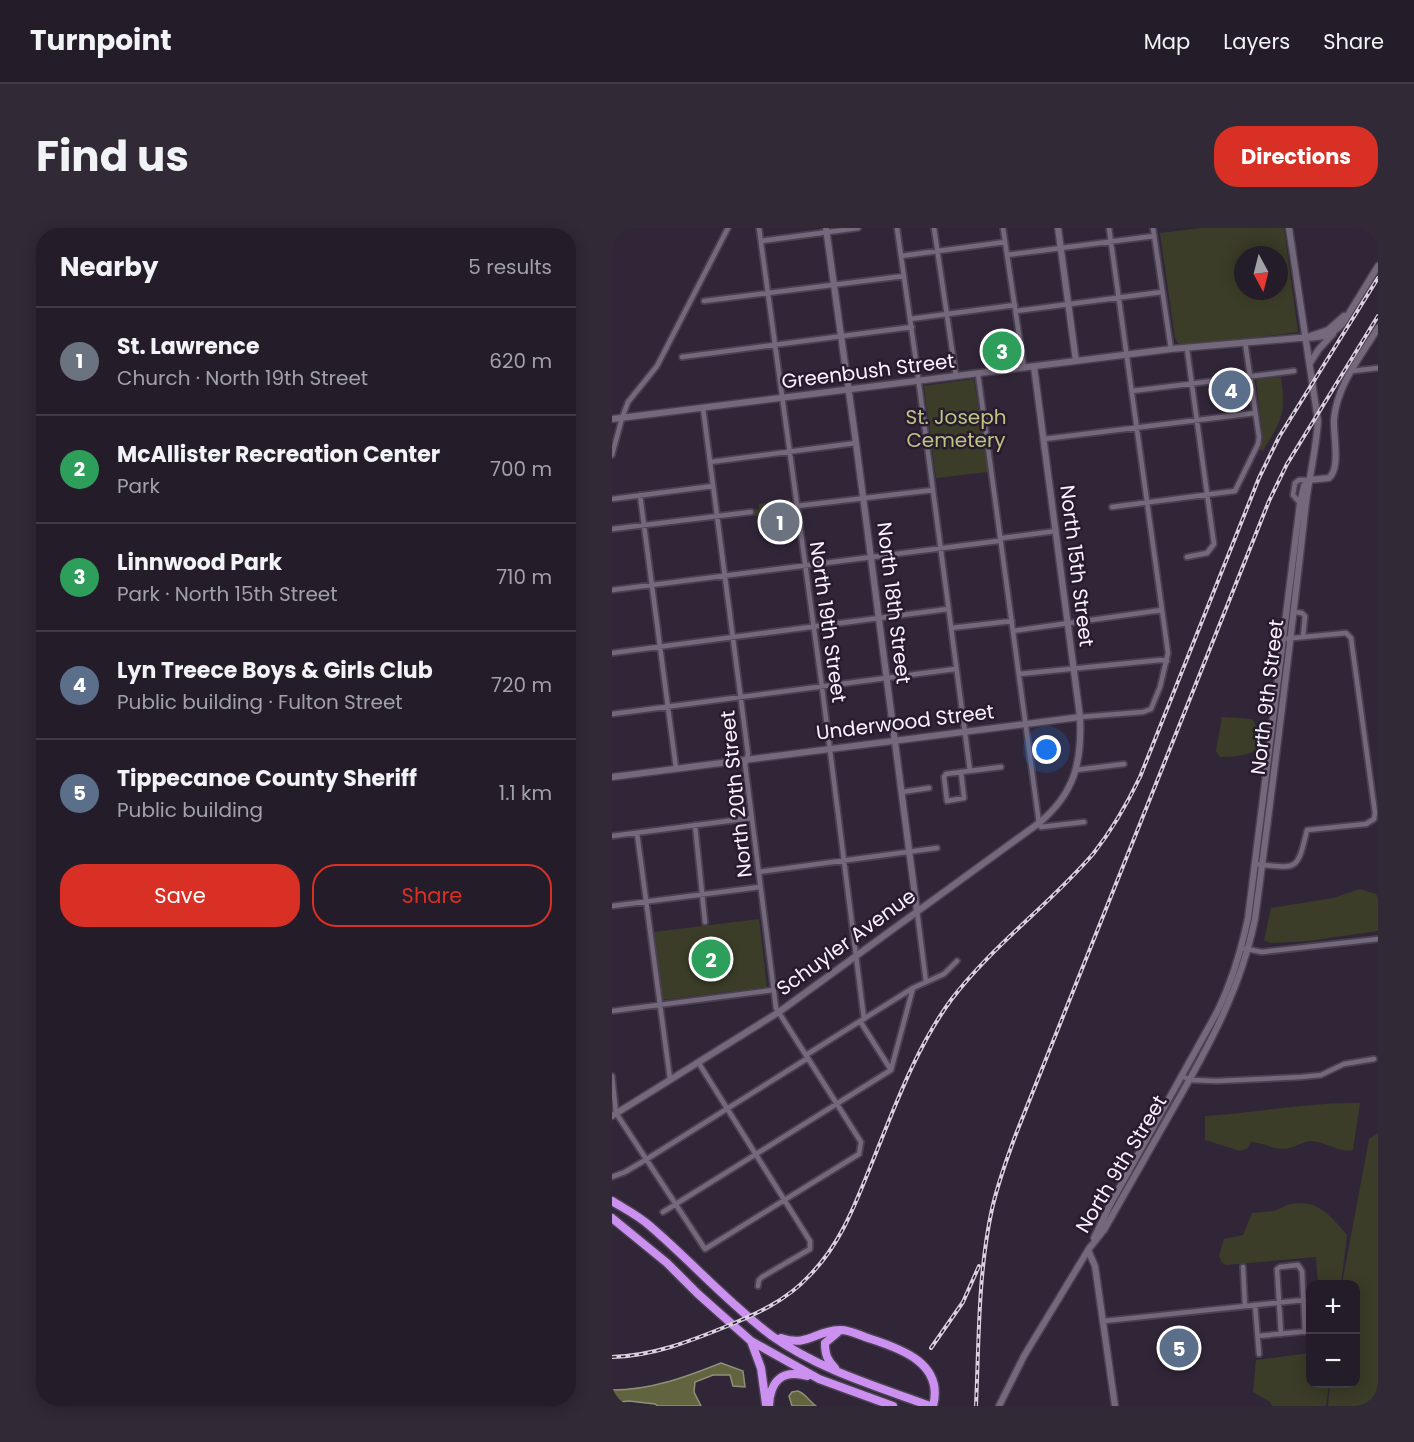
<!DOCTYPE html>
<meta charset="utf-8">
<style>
:root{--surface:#251c2a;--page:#312936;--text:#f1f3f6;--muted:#a3a1a8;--line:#423a47;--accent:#d93025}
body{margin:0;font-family:Poppins,sans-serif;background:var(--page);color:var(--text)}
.controls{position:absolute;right:18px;bottom:18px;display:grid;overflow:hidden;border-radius:12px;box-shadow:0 3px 15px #0003}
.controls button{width:54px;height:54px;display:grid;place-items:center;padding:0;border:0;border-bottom:2px solid var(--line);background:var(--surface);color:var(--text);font:30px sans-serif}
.compass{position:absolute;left:622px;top:18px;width:54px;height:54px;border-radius:50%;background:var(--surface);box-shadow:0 3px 15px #0003;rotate:173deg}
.you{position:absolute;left:435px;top:522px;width:21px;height:21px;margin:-15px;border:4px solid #fff;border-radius:50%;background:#1a73e8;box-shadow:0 0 0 9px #1a73e833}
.badge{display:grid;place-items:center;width:39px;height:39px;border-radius:50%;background:var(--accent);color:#fff;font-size:20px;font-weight:700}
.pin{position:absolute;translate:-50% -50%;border:3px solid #fff;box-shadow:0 2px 6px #0006}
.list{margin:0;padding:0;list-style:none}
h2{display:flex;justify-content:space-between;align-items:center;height:78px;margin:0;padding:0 24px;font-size:26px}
h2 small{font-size:20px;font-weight:400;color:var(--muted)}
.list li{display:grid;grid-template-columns:39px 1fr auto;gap:18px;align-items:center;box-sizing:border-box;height:108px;padding:0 24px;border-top:2px solid var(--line)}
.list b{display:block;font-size:22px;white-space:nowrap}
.list p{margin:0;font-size:20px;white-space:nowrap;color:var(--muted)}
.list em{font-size:20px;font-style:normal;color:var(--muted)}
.actions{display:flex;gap:12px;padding:18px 24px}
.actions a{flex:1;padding:14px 0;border:2px solid var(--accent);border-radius:24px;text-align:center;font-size:21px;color:var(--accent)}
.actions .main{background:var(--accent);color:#fff}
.map{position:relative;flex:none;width:766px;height:1178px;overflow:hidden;border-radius:24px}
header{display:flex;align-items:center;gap:36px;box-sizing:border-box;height:84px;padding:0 30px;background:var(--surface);border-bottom:2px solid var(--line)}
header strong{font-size:28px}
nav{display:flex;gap:33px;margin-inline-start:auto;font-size:21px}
.intro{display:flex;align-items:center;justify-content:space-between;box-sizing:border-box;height:144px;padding:0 36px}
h1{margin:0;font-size:42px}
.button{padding:15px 27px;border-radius:24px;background:var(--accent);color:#fff;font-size:21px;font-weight:700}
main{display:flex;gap:36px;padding:0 36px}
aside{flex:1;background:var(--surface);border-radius:24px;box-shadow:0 3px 15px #0003}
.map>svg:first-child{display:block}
.green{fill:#3b3d28;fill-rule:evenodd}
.water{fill:#61643f;stroke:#8f8f78;stroke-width:1.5}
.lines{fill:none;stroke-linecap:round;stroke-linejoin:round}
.street-casing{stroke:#4a4150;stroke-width:8}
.secondary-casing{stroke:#4a4150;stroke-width:9}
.highway-casing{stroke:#4a4150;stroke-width:11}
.street{stroke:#74687c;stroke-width:4.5}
.secondary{stroke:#74687c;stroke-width:6}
.highway{stroke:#cb90f0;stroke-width:8}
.rail-casing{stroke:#d9d1de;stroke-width:4}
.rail{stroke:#271c2e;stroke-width:1.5;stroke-dasharray:4.5;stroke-linecap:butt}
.labels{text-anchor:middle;stroke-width:5;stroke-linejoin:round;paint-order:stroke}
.street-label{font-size:20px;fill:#f9f2fe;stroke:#271c2e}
.park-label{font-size:20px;fill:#bfc484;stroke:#271c2e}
</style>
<header>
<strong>Turnpoint</strong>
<nav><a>Map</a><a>Layers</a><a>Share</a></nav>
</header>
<div class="intro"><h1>Find us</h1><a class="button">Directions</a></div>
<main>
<aside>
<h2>Nearby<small>5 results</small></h2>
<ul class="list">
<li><span class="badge" style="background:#6b7280">1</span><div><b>St. Lawrence</b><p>Church · North 19th Street</p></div><em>620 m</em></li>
<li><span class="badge" style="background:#2e9e5b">2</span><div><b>McAllister Recreation Center</b><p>Park</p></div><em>700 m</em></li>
<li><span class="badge" style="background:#2e9e5b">3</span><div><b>Linnwood Park</b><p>Park · North 15th Street</p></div><em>710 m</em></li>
<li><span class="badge" style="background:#5c6f8a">4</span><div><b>Lyn Treece Boys &amp; Girls Club</b><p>Public building · Fulton Street</p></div><em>720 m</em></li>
<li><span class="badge" style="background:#5c6f8a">5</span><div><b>Tippecanoe County Sheriff</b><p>Public building</p></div><em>1.1 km</em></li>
</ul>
<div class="actions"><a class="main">Save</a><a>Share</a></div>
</aside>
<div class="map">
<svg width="766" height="1178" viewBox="0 0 766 1178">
<rect width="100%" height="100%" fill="#312638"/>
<!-- green -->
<path class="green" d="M589,0H672L686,104L576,119L566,115L563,110L548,5ZM631,27H667V63H631Z
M403,109L406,134L379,138L375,112Z
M669,149C674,188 670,190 651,223L647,221L651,212L644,152Z
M362,151L376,244L324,250L312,158Z
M178,271L180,282L142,288L141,282L147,281V276Z
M610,489L640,491L645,499L653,504C652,527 627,529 608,529L604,523Z
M748,661L764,666L766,670V703L696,713L659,715L652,712L659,680L721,670Z
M147,691L155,759L50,772L42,704Z
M748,875L741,922C728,925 714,914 700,913C690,913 681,921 672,921C660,921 650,914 639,914L636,920L628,923L593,912V888C644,885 696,874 748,875Z
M766,905V1178H716L718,1156H744V1056H730L757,911Z
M690,975C711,977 721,991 735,1007L729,1056H706L704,1029L614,1037L610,1035L607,1028L612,1011L631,1007L640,985L662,983L678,976Z
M698,1125V1156H717L714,1178H660L658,1174L641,1164L644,1132Z"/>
<!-- water -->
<path class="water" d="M109,1135L131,1143L133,1159L121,1158L118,1147H101L83,1154L82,1164L89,1178H46L43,1176L17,1173L0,1175V1162C39,1162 74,1149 109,1135Z
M186,1163C194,1166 197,1173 204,1178H180L177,1168L180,1164Z"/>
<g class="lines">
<defs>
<path id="street" d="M147,0L210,459L252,791
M285,0L303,126L358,543
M322,0L344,148
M391,0L412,140
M541,0L559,121
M149,13L246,0
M395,27L542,8
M289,28L393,14
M92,73L292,48
M404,83L550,64
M298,91L403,77
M575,121L602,316L595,325L575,329
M70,129L300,99
M740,143L766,140
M366,146L427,595L429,599L472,594
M520,163L682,143
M432,211L643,185
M0,227L10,190L16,174L45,138L116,0
M98,234L244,215
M28,267L64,540
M0,271L101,258
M688,275L681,267L683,255L687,252H697
M185,278L321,262
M500,279L623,263L646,216L647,209L633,114
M0,301L139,284
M0,362L386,313L391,310L444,303
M682,384L690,385L693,388L691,409
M339,400L400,393
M401,403L550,382
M0,425L336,381
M407,446L548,432L555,433
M0,486L343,441
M468,489L531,484L539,481L548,459L556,425L497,0
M464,542L512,536
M349,544L352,570L335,573L332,549L334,546Z
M349,544L389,539
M290,564L317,560
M83,597L93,694
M25,605L58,851
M0,608L139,590
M643,636C685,640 685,645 695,602L754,596L762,591L763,585L739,410L734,405L671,411
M147,644L325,620
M0,678L148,659
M305,683L314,754
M629,720L650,724L766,711
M0,783L161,762
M248,793L279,842
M194,827L301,760L332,746L345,733
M86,834L198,1013V1021L150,1049L147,1052L146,1058
M0,848L4,885L93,1021L247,926L249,914L164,780L133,536L136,526L91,180
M570,848L578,852L605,853L689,849L709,847L732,836L762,831
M0,949L13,944L35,931L196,830
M51,984L279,842L301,760
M631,1039L633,1078
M643,1077L647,1126
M492,1093L692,1072
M669,1106L665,1041L668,1039L686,1037L690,1043L693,1104
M646,1108L698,1103"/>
<path id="secondary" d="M214,0L244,215L305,683
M446,0L464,133
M695,109L716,102L732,88
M698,135L707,121L721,106
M0,191L559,121L687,110C706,109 717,111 731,95L766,38
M697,252L717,250C729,240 721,207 722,191C725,157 749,128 766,100
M0,549L468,489
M0,888L167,784L427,595C463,565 470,534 468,489L422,139
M482,1010L499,975L604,786C619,756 629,723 636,690L688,275L692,258L697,252
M476,1022L492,1002C515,961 539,920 562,879C597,818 629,760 643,691C661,555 678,420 693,283C696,253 704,224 706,193L677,0
M476,1022L483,1038L503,1178
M387,1178L412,1128L478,1019"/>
<path id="highway" d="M0,973C13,981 27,988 38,998C80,1034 116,1075 160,1108C208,1142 264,1158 318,1178
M0,990L55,1035L86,1066L139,1113L207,1151L281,1178
M169,1110C196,1119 203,1103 227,1102C237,1101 249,1108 259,1111C290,1121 332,1136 321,1178
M139,1113L149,1140L154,1176
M223,1140C215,1132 213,1126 213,1115L225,1105
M157,1178C158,1153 170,1141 195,1148"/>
</defs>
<!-- street casing -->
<use href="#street" class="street-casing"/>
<!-- secondary casing -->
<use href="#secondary" class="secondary-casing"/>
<!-- highway casing -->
<use href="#highway" class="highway-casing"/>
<!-- street -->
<use href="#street" class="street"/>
<!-- secondary -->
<use href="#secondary" class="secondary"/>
<!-- highway -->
<use href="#highway" class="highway"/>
<defs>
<path id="rail" d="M319,1120L351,1074L367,1038
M0,1129C40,1128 76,1114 113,1099C144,1086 174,1073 197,1048C226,1019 240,984 255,947C280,887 301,824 339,772C380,718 437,677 481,626C500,602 515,576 528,549L647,250L667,209L766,50
M364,1178C367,1112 366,1045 380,981C386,955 395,930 404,906L657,273L675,236L766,88"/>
</defs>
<!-- rail casing -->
<use href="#rail" class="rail-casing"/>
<!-- rail -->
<use href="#rail" class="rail"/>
</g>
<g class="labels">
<!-- street labels -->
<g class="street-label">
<text transform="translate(256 143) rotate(-7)" y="7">Greenbush Street</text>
<text transform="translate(465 338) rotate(83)" y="7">North 15th Street</text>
<text transform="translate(282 375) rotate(83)" y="7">North 18th Street</text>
<text transform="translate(216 394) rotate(82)" y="7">North 19th Street</text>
<text transform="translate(655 469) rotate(-83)" y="7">North 9th Street</text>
<text transform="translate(293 494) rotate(-7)" y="7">Underwood Street</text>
<text transform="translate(124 566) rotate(-96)" y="7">North 20th Street</text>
<text transform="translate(234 714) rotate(-36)" y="7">Schuyler Avenue</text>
<text transform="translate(509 936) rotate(-59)" y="7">North 9th Street</text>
</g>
<!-- park labels -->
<g class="park-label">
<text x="344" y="196">St. Joseph<tspan x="344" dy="23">Cemetery</tspan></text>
</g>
</g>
</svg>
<div class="controls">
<button>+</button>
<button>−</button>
</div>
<svg class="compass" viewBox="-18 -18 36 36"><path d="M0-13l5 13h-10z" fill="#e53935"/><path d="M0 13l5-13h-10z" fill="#a3a1a8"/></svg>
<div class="you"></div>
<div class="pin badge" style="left:168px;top:294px;background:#6b7280">1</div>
<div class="pin badge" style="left:99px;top:731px;background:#2e9e5b">2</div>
<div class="pin badge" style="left:390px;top:123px;background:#2e9e5b">3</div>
<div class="pin badge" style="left:619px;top:162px;background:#5c6f8a">4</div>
<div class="pin badge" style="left:567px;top:1120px;background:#5c6f8a">5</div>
</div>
</main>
